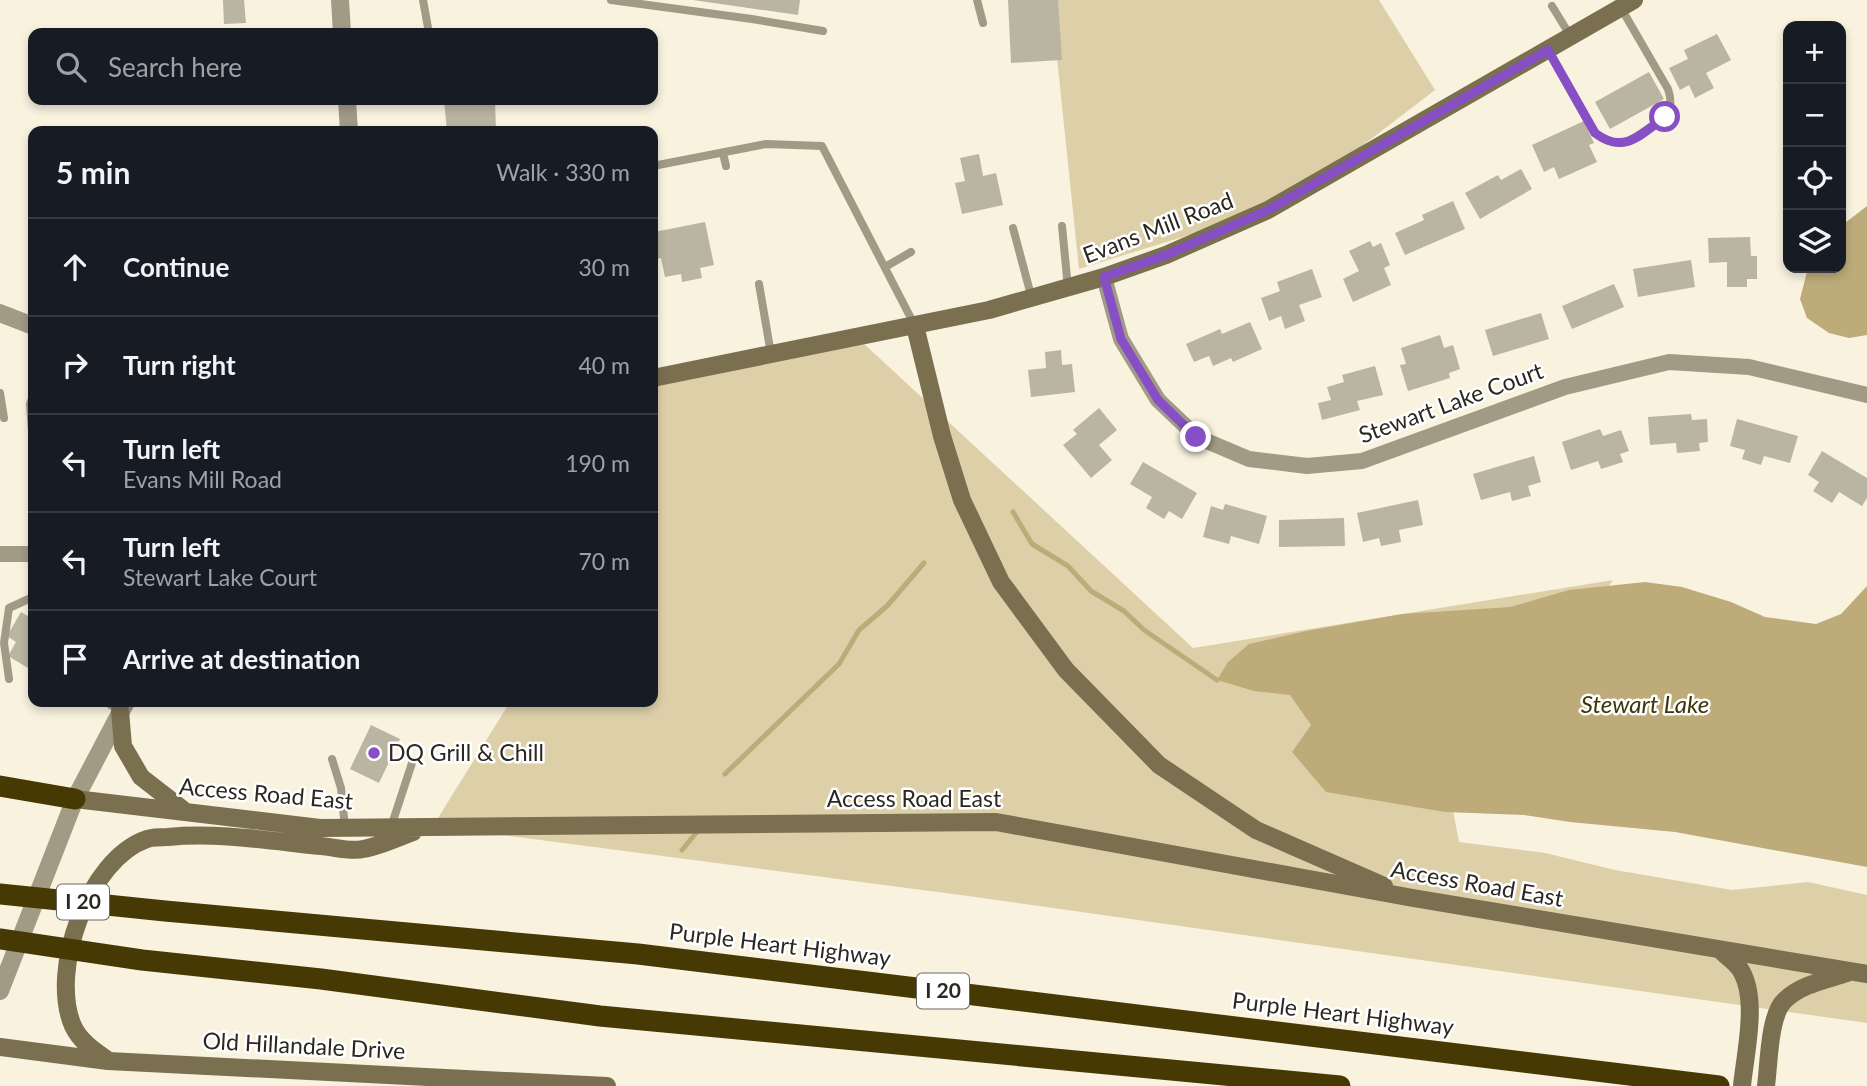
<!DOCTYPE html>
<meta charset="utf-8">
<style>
:root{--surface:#171b24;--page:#20242c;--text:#f1f3f6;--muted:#9ea1a6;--line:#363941}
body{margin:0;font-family:Lato,sans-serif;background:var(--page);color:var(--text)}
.controls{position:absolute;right:21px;top:21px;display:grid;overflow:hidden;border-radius:14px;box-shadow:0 4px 10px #0003}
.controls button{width:63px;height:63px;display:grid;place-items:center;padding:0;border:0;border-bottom:2px solid var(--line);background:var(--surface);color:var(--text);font:35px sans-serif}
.stop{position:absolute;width:21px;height:21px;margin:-16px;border:5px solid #864fc6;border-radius:50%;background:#fff}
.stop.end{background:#864fc6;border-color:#fff;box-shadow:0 2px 7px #0008}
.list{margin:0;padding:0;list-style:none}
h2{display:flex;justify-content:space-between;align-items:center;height:91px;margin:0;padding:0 28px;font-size:30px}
h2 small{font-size:23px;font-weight:400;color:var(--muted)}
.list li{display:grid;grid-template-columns:46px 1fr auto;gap:21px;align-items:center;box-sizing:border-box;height:98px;padding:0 28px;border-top:2px solid var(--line)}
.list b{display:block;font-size:26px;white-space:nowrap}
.list p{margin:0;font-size:23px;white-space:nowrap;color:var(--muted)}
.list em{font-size:23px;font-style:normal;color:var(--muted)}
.icon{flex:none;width:38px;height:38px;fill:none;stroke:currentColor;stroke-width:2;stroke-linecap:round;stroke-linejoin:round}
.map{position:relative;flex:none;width:1867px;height:1086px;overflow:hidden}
.search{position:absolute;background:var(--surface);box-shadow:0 4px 10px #0003;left:28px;top:28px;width:630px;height:77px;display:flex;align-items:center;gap:18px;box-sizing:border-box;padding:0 24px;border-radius:14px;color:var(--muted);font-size:26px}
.panel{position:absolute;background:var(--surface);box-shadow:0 4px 10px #0003;left:28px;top:126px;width:630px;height:581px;border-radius:14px}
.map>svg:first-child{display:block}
.green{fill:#ddd0a9}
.water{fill:#bdac7a}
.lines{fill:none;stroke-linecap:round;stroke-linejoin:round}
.stream{stroke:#bdac7a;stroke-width:5}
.building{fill:#bab4a2}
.service{stroke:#a19a85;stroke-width:8}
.minor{stroke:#a19a85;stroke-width:16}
.tertiary{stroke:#a19a85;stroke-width:18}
.secondary{stroke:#7a7050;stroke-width:18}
.motorway{stroke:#473903;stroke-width:21}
.route{stroke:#864fc6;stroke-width:9}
.poi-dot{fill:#864fc6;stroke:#fff;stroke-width:2.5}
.labels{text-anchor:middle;stroke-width:5;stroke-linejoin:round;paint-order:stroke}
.shield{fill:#fff;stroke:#6b6864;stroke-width:2}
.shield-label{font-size:21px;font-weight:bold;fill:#2b2821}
.street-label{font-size:23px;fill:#2b2821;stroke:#fff}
.poi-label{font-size:23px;fill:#2b2821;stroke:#fff;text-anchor:start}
.water-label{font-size:24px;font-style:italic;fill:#41350b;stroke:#fff}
</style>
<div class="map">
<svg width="1867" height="1086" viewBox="0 0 1867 1086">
<rect width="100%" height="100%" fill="#f8f2df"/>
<!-- green -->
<path class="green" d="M1051,0H1379L1435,90L1324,175L1202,231L1079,269Z
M862,342L1193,648L1613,580L1536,691L1443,757L1459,842L1545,853L1615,870L1732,890L1808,882L1867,895V1023L968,896L433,826L510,702H653V386Z"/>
<!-- water -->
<path class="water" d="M1867,206V335L1849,338L1829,333L1807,318L1800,299L1808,268H1841V226Z
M1645,582L1682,587L1731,602L1765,617L1816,624L1841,614L1867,586V867L1675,832L1570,822L1524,815L1445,812L1326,792L1292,752L1311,725L1290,695L1254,691L1217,680L1228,662L1249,644L1306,631L1402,614L1510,607L1569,590Z"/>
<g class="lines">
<!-- stream -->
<path class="stream" d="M1013,512L1032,544L1068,566L1091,591L1124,611L1144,630L1217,680
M725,774L839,664L859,630L887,606L924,563
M682,850L696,833"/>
</g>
<!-- building -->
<path class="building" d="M223,0H244L246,23L224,24Z
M693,0H800L798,15Z
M1008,0H1058L1062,60L1011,63Z
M1717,34L1731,60L1706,73L1714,88L1695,98L1689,85L1680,90L1669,68L1688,59L1684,50Z
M1649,72L1664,99L1610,129L1595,102Z
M444,100H495L496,131H447Z
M1584,121L1594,143L1589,145L1597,162L1559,179L1554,167L1544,172L1532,145Z
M979,154L983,176L996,173L1003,205L962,214L955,183L965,181L960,158Z
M1521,169L1532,189L1480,219L1465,193L1498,175L1501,180Z
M1453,201L1465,229L1405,255L1395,233L1424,220L1422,215Z
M705,222L714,265L700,268L702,278L682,282L681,274L665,277L661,258L653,260V245L656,244L654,232Z
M1750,237L1751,256H1757V279H1747V287H1727V262L1709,263L1708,238Z
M1370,241L1373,247L1381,243L1390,265L1384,268L1391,285L1353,302L1343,279L1359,271L1349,251Z
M1691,260L1695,287L1638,297L1633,269Z
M1312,269L1322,297L1299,305L1305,321L1285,329L1281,316L1269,321L1261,298L1280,291L1277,282Z
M1614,284L1624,307L1572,329L1562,306Z
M1541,313L1549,339L1493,356L1485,330Z
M1250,322L1262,349L1233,362L1231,358L1213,366L1209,356L1194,362L1186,344L1220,329L1222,334Z
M1440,335L1444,348L1453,345L1460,369L1449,373L1450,378L1408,391L1400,365L1406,364L1401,348Z
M1061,350L1062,365L1072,364L1075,392L1031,397L1028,370L1046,368L1045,352Z
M1375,366L1383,395L1357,401L1360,410L1322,420L1318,403L1331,400L1327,387L1344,382L1342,375Z
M1099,408L1117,430L1099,445L1112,460L1091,478L1063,445L1077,434L1073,430Z
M1691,414L1692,420L1707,419L1708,442L1699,443L1700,451L1677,453L1676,443L1650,445L1648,417Z
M1737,419L1798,436L1790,463L1764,456L1761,465L1742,459L1745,450L1730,446Z
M1600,429L1603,436L1621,430L1629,451L1620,454L1623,462L1601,469L1598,461L1571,470L1562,442Z
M1822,451L1867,478V498L1862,506L1839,492L1832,503L1813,491L1819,482L1808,475Z
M1534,456L1541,482L1528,486L1531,496L1512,501L1510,492L1481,500L1473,474Z
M1143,462L1197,493L1182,519L1169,511L1164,519L1146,508L1152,497L1130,484Z
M1418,500L1423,525L1399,530L1401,542L1381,546L1379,538L1363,542L1357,513Z
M1225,504L1267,516L1259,544L1231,536L1229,544L1203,537L1211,506L1223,510Z
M1344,518L1345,546L1279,547V520Z
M21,612L33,619V671L8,656L16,642L7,636Z
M371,725L400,739L379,783L350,769Z"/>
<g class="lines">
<!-- service -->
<path class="service" d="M423,0L429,33
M611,0L752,19L823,31
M977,0L983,23
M1552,6L1571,37
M1548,50L1595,133C1619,152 1631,141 1653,125C1659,121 1666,117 1669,110C1672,103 1670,95 1668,89L1621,8
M723,153L726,166
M653,166L766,144L822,146L915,326
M1062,226L1068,288
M1013,228L1032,299
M885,267L911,252
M759,284L771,354
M0,393L4,418
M33,396L30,404L33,444
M9,679L4,643L9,608L33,597
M106,702L120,711
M332,759L341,788L345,828
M391,827L413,760"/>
<!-- minor -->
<path class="minor" d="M1104,277L1121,339L1158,400L1197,437L1249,459L1307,466L1362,461L1565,387L1669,362L1749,367L1867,395
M0,554H33"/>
<!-- tertiary -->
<path class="tertiary" d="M340,0L342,33
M347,100L349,131
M0,313L33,326
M0,991L75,799L126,702"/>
<!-- secondary -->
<path class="secondary" d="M915,326L942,436L962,500L1001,582L1066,670L1159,765L1256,830L1384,886
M653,378L989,310L1104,277L1166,255L1268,210L1634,0
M120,711L123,746L141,777L186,812
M75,799L320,828L996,822L1413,898L1867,974
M1720,950C1726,956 1735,962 1740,969C1759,998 1745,1054 1742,1086
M0,1047L108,1061L607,1086
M106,1059C93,1050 80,1041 73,1026C49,971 88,859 147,839C153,837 161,837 168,837C218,832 271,841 321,846C334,847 351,852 363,849C380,846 397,838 413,832
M1766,1086C1769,1064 1769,1014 1785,1000C1802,984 1826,980 1847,973"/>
<!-- motorway -->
<path class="motorway" d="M0,786L75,799
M0,894L165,911L638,954L1719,1086
M0,939L142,960L321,979L600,1016L1340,1086"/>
</g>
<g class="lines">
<!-- route -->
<path class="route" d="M1196,437L1158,400L1121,339L1104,277L1166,255L1268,210L1548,50L1595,133C1624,155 1640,135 1665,117"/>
</g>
<!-- markers -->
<circle class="poi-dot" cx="374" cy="753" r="7"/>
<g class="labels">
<!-- shield labels -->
<g class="shield">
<rect x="57" y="884.5" width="52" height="35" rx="5"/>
<rect x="917" y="973.5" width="52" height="35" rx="5"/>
</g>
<g class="shield-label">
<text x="83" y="909">I 20</text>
<text x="943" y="998">I 20</text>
</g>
<!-- street labels -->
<g class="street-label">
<text transform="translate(1158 228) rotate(-21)" y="8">Evans Mill Road</text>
<text transform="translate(1451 403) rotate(-20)" y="8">Stewart Lake Court</text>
<text transform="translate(266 794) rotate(5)" y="8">Access Road East</text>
<text x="914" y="807">Access Road East</text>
<text transform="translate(1477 884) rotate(10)" y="8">Access Road East</text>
<text transform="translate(780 945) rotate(7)" y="8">Purple Heart Highway</text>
<text transform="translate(1343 1014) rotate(7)" y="8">Purple Heart Highway</text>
<text transform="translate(304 1046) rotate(3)" y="8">Old Hillandale Drive</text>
</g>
<!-- poi labels -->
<g class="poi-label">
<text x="388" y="761">DQ Grill &amp; Chill</text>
</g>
<!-- water labels -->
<g class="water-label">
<text x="1645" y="713">Stewart Lake</text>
</g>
</g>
</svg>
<div class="controls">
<button>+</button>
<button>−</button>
<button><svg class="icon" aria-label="locate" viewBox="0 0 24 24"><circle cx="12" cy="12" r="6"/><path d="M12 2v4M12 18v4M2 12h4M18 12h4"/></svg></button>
<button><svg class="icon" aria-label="layers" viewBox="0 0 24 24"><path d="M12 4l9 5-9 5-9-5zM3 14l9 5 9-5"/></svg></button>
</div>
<div class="stop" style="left:1665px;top:117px"></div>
<div class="stop end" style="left:1196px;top:437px"></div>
<div class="search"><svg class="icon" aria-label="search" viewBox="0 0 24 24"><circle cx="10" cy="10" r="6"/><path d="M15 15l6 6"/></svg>Search here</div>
<section class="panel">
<h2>5 min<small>Walk · 330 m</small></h2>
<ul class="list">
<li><svg class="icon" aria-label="ahead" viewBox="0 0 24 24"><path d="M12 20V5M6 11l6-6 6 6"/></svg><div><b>Continue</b></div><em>30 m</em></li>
<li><svg class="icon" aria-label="right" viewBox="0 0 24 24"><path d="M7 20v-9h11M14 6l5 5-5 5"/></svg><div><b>Turn right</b></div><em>40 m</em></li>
<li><svg class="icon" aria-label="left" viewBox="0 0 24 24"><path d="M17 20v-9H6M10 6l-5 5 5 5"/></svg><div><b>Turn left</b><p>Evans Mill Road</p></div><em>190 m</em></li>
<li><svg class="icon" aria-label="left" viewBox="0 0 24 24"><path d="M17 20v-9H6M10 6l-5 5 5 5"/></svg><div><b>Turn left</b><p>Stewart Lake Court</p></div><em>70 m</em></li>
<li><svg class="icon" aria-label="arrive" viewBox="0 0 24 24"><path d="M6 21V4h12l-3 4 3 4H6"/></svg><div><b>Arrive at destination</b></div></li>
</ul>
</section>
</div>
